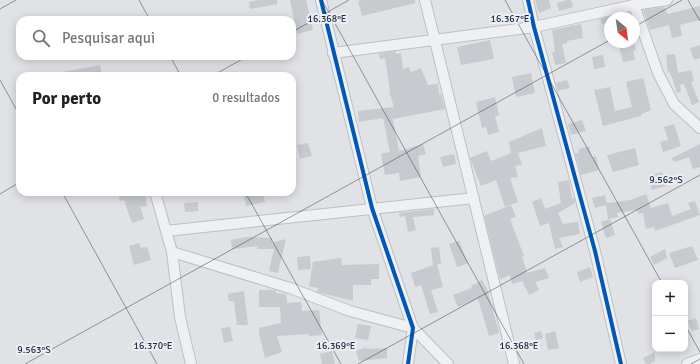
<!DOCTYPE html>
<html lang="pt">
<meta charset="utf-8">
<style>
:root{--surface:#fff;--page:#f6f6f6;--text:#222;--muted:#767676;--line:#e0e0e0}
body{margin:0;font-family:Signika,sans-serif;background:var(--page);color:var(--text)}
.controls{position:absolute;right:12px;bottom:12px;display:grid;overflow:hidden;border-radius:8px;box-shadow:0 2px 10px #0003}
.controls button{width:36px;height:36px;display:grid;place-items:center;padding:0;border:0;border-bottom:1px solid var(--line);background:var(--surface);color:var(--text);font:20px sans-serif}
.compass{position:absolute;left:604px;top:12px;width:36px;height:36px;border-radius:50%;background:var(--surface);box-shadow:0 2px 10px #0003;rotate:151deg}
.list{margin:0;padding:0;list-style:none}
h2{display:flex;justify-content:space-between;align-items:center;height:52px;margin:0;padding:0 16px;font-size:17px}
h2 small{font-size:13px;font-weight:400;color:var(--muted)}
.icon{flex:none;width:22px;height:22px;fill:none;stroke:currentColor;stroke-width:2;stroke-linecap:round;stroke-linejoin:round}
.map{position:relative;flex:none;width:700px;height:364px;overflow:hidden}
.search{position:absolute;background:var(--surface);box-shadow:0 2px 10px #0003;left:16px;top:16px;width:280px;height:44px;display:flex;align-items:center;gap:10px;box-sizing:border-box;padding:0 14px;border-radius:12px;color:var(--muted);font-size:15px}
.panel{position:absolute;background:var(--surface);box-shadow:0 2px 10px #0003;left:16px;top:72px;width:280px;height:124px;border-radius:12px}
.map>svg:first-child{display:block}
.building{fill:#c7cace}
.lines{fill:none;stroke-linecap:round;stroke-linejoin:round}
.minor-casing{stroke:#bdbfc3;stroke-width:12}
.minor{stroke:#eff0f2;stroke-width:10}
.cycleway-casing{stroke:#ecf0f6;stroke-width:6}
.cycleway{stroke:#0057b8;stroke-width:4}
.ticks{fill:none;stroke:#252e40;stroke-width:1;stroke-opacity:0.45}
.ticks-label{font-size:10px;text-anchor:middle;fill:#252e40;stroke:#ecf0f6;stroke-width:4;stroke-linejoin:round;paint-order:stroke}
</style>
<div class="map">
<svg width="700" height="364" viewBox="0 0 700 364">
<rect width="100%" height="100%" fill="#e0e2e5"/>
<!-- building -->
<path class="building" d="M258,0H277V4L250,9L249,2Z
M290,0H306L313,30L297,34Z
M363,0H415V3L362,16L358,1Z
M535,0H549L551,8L539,13Z
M567,0H571L573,7L559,11L557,3Z
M700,6V20L680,25L682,36L672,38L669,25L650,30L643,10L664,7L668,14Z
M609,17L610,22L602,24L600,19Z
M581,24L583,38L567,41V43L562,44L566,63L555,65L552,52H555L552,30Z
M490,40L494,59L461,65L457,47Z
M618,42H634L636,50L633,51L635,60L623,62Z
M700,45V58L694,60L690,48Z
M396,51V54L401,53L403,69L409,67L411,72L421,68L428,85L438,84L439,94H441L445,109L393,119L399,151L423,144L426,154L418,156L421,177L400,181L399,173L385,175L381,154L390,152L383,118L359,122L358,111L394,107L389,91H390L385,58L380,59L379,54Z
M675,54L678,73L691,70L694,81L691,82L699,102L692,105L684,84L680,85L681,92L677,93L670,72L668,73L666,55Z
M603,55L605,67L594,69L592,57Z
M100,65L102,76H63L62,72Z
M531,73L535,93L516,97L512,77Z
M643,78L651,110L641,114V116L603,126L594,90L610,87L615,111L632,107L626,82Z
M567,80L570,88L558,91L556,83Z
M495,97L499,115L495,116L499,132L488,135L486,127L482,128L476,102Z
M582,120L586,131L571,135L568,124Z
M674,124L681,146L663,152L660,142L668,140L664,127Z
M542,128L546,146L518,153L522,165L515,166L518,177L510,178L518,202L505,207L496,180L481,186L470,158L487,151L491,161L511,153L509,142Z
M308,143L312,156L300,159L297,145Z
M700,144V167L693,169L689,157L674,162L672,158Z
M589,146L592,157L596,156L599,170L581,175L575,154L579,153L578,149Z
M635,148L639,165L613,172L607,155Z
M454,154L456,164L443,167L440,157Z
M662,172L666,186L652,190L648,176Z
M569,180L572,199L574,198L575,203L558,213L563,224L578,222L580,234L559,238L563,247L555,249L549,223L540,226L532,202L541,198L545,209L561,203L558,182Z
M118,192H145L147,206L140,207L144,219L132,223L124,200L120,201Z
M243,192H263L265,202L246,206Z
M646,194L651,208L668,203L672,216L691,209L688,203L695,201L700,215L655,231L654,227L646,229L643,213L639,214L637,210L617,213L618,217L608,219L606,205L595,208L592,198L605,195L607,203L630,200Z
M198,202V211L185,212L184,203Z
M511,205L516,217L510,219L524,256H522L527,273L545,268L549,278L535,282L539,290L529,295L522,281L512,284L510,275L500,279L484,216Z
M434,209V215L413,217L416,230L408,232L405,216L400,217L399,213Z
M610,219L615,235L606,238L601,222Z
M247,237L272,238V243L286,239L278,273L269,271L274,249H257L258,246L232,249L231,240Z
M459,241L468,263L457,267L449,244Z
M139,243L141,248L147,247L151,260L134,265L129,246Z
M692,246L698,260L675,268L669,253Z
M439,247L441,264H437L443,287L431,290L438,312L430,314L421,285L415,287L411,273L436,264L433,265L431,248Z
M665,249L667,258L654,265L650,257Z
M310,256L311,269L298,270L297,257Z
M341,258L342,265L379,264V279H371V285H353V301L317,292L318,288L309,286L313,262Z
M590,267L593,277L580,282L577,272Z
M482,280L487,289L499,333L489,336L478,299L458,307L453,295L472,288L471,286Z
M259,290H276V293L286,294L287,303L301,302L302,311L319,310L322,335L309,336V334L277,336L282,352L265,358L259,334V328L281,323L280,307H259Z
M244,291L248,325H237L234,301H229L228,294Z
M696,318L699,329L692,331L688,321Z
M358,324L371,326L368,340L355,338Z
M230,327L233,341L224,343L221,328Z
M541,331L543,338L536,340L534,333Z
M555,331L559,348L548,350L545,334Z
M367,347L366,349L387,348V358L359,361L356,351Z
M332,351L335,364H322L320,354Z
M655,352V361L650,364H646L643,358Z"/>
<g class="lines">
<defs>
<path id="minor" d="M321,0L372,208L413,328L408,364
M425,0L514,364
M528,0L534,27L595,251L621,364
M634,5L658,73L674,104L700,128
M333,53L534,27L634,5L667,0
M155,192L172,252L180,317L191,364
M166,231L474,198
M172,252L290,288L350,311L413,328L448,364
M687,364L700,359"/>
</defs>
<!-- minor casing -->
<use href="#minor" class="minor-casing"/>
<!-- minor -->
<use href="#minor" class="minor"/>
<defs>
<path id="cycleway" d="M321,0L372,208L413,328L408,364
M528,0L534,27L595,251L621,364"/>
</defs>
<!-- cycleway casing -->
<use href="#cycleway" class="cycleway-casing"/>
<!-- cycleway -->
<use href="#cycleway" class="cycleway"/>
</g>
<!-- ticks -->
<path class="ticks" d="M139,0L150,20M322,0L524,364M505,0L662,283M688,0L700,21M0,9L16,0M634,27L682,0M292,32L349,0M170,56L181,76M212,76L248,56M0,80L20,116M62,192L157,364M245,192L341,364M0,194L20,182M685,325L700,352M25,364L610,40M358,364L700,175M691,364L700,359"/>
<g class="ticks-label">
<text x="327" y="22">16.368°E</text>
<text x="510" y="22">16.367°E</text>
<text x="666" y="183">9.562°S</text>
<text x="153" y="349">16.370°E</text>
<text x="336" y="349">16.369°E</text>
<text x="519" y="349">16.368°E</text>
<text x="34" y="353">9.563°S</text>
</g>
</svg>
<div class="controls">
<button>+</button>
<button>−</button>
</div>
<svg class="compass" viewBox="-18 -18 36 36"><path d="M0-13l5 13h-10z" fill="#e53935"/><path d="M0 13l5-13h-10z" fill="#767676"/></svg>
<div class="search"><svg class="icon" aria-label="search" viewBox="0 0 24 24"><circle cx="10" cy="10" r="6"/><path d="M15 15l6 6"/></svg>Pesquisar aqui</div>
<section class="panel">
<h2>Por perto<small>0 resultados</small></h2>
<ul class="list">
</ul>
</section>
</div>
